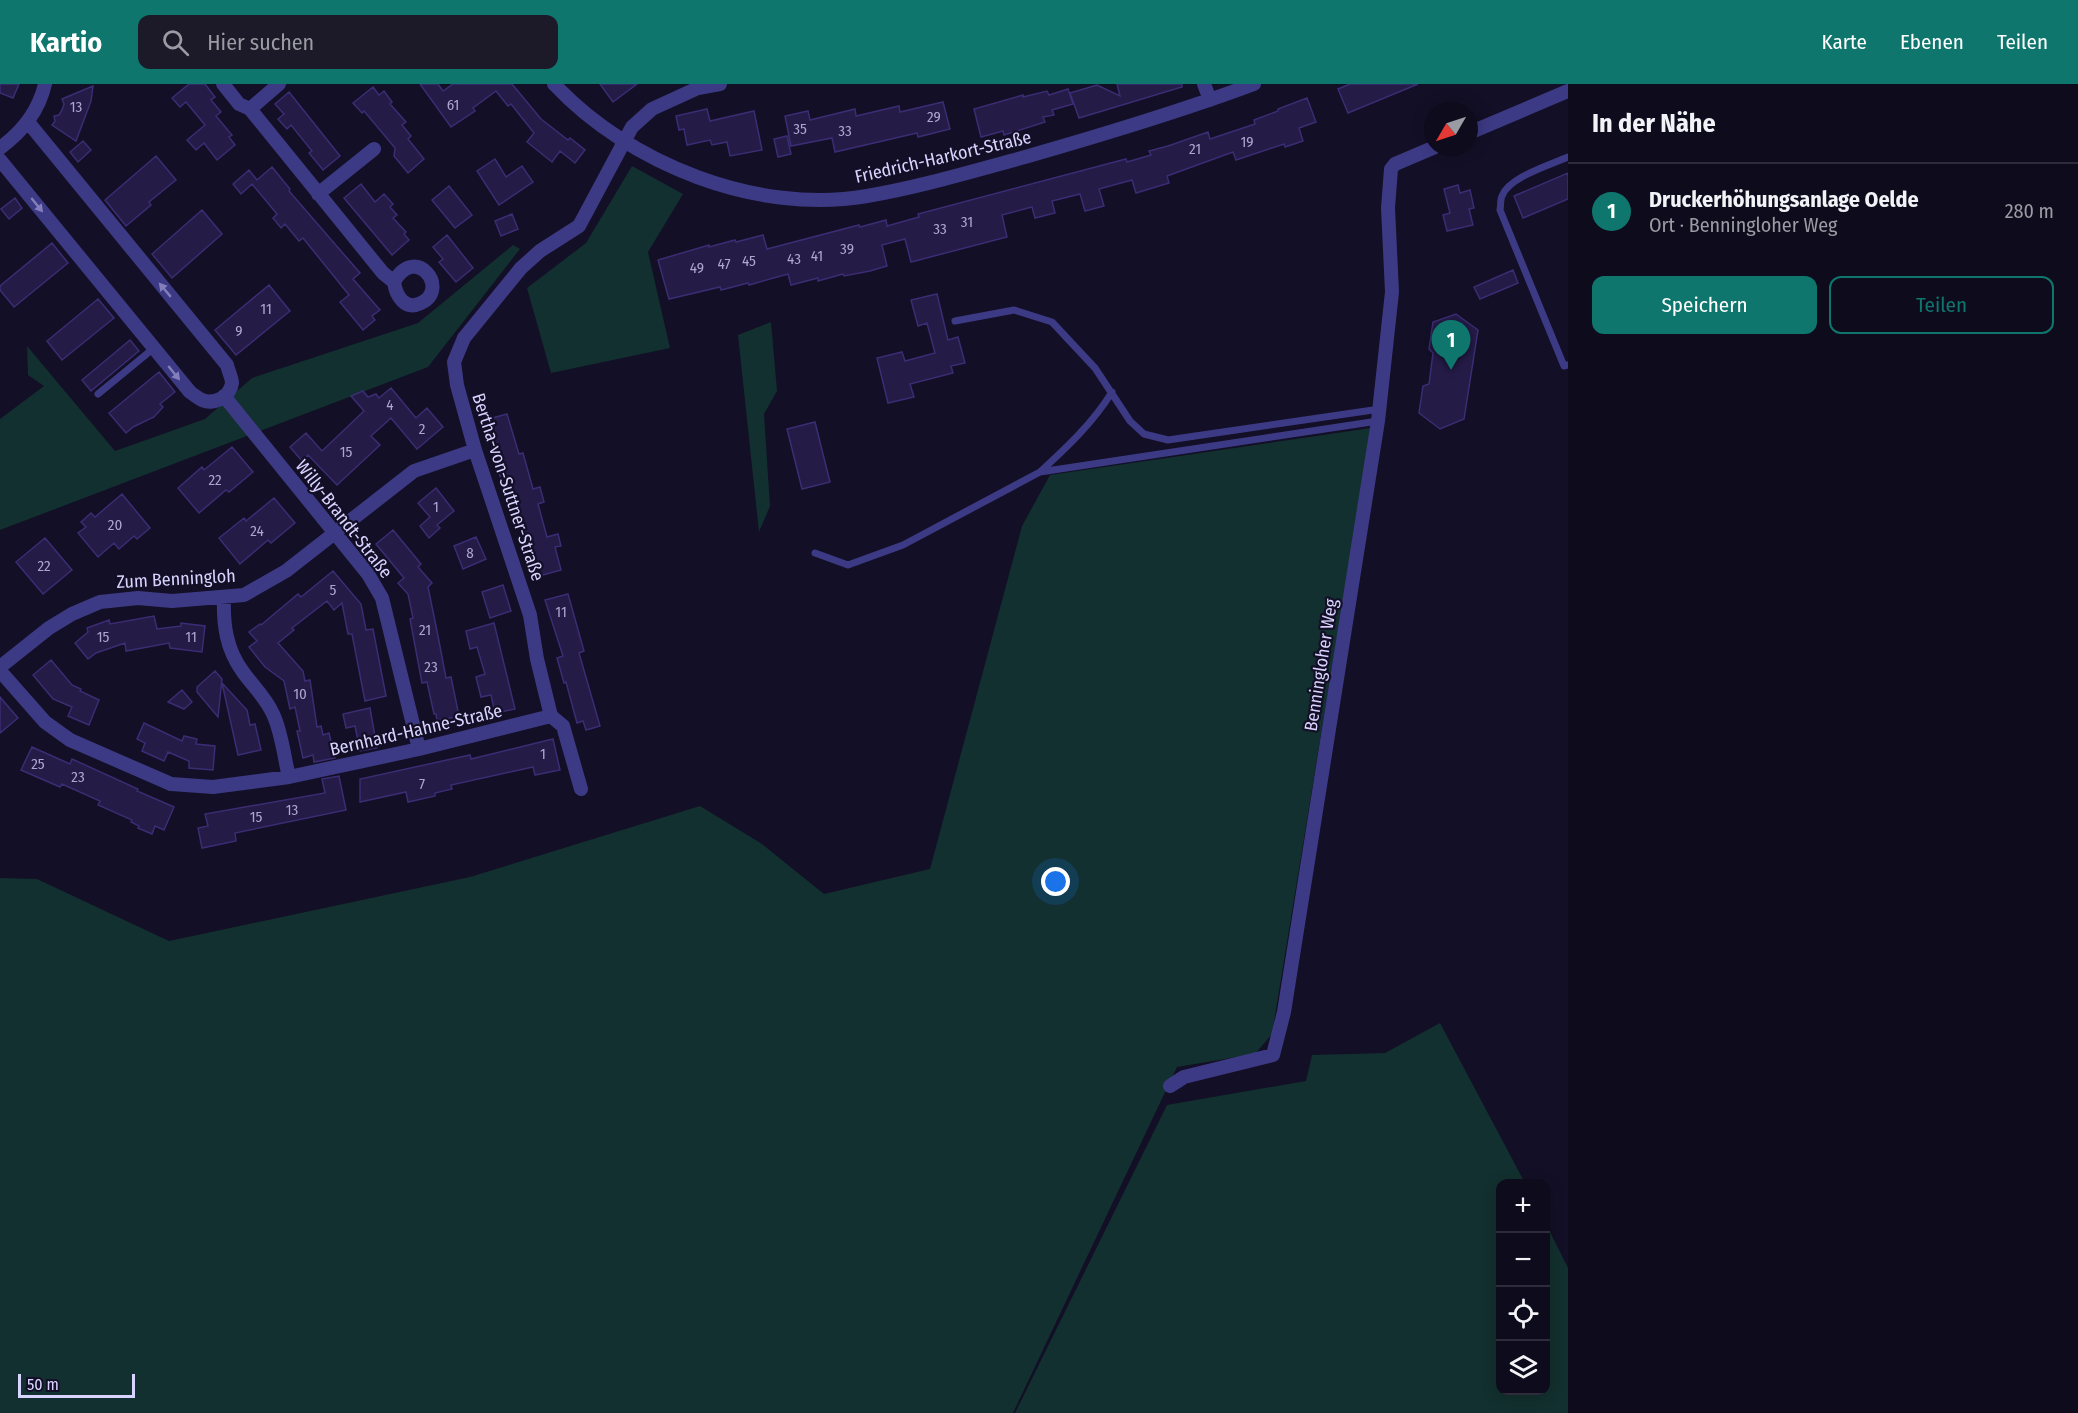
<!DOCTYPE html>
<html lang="de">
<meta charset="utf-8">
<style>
:root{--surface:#0e0b1c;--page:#1c1929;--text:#f1f3f6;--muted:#9b9ba3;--line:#2e2b3b;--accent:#0f766e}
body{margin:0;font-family:"Fira Sans Condensed",sans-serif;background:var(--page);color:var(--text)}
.controls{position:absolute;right:18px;bottom:18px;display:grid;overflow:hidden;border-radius:12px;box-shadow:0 3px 15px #0003}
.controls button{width:54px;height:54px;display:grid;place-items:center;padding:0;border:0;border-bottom:2px solid var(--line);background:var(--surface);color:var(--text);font:30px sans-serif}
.compass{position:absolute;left:1424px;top:18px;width:54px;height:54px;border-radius:50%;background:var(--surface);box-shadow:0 3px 15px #0003;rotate:231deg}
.scale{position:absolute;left:18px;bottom:15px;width:117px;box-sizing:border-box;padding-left:6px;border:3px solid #d9d4ff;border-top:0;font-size:16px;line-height:21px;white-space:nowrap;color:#d9d4ff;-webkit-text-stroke:4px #130f26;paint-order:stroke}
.you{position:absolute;left:1056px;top:798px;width:21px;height:21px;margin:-15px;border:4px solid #fff;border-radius:50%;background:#1a73e8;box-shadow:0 0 0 9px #1a73e833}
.badge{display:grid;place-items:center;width:39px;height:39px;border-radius:50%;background:var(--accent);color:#fff;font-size:20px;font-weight:700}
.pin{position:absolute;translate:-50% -50px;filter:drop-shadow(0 2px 3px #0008)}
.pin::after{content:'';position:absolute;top:32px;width:21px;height:18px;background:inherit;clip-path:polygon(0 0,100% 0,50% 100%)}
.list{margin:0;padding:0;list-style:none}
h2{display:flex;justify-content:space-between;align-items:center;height:78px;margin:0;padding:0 24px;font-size:26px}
h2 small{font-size:20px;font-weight:400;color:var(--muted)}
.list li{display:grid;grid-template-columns:39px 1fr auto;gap:18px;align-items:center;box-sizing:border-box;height:96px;padding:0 24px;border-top:2px solid var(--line)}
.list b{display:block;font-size:22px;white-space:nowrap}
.list p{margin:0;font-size:20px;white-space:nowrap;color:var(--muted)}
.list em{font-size:20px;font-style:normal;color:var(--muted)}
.actions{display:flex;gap:12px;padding:18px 24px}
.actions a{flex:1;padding:14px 0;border:2px solid var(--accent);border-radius:12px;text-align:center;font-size:21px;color:var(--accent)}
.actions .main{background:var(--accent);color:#fff}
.icon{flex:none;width:33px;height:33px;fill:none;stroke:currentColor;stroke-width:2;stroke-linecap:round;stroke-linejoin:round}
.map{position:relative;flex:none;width:1568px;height:1329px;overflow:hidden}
header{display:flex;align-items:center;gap:36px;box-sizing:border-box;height:84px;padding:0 30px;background:var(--accent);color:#fff}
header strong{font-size:28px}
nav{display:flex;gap:33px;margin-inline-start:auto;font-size:21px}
.search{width:420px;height:54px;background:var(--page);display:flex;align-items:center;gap:15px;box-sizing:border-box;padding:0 21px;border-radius:12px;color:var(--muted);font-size:22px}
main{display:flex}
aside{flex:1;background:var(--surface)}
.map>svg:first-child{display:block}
.green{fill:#12302f}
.building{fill:#241b47;stroke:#3b2d73;stroke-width:1.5}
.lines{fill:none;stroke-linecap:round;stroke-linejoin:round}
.lane{stroke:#3d3a85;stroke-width:7}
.street{stroke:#3d3a85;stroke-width:14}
.oneway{fill:#837fbc}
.labels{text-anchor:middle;stroke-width:4.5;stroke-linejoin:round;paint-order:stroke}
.number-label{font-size:15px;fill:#aca6d1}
.street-label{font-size:18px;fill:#d9d4ff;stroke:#130f26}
</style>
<header>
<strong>Kartio</strong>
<div class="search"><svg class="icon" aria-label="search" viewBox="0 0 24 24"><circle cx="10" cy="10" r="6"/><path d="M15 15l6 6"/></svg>Hier suchen</div>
<nav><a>Karte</a><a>Ebenen</a><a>Teilen</a></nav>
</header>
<main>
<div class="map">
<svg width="1568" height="1329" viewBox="0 0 1568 1329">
<rect width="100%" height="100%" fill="#130f26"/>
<!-- green -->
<path class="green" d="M632,82L683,110L648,168L670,264L551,289L527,204L586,159Z
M513,161L520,165L428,283L0,446V335L44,302L28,291L27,262L115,367L205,335L252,294L418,239Z
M771,238L777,307L764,330L770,422L759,448L738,251Z
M1371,344L1272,950L1255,970L1177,983L1013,1329H0V794L37,795L169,857L470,793L700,722L762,760L824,810L930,785L1022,442L1050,391Z
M1440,939L1525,1099L1500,1100V1306H1546V1140L1568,1184V1329H1015L1167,1021L1306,997L1312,971L1385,969Z"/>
<!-- building -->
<path class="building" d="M0,0H19L13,14L0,9Z
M189,0H205L215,13L211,16L221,28L216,32L232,51L229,53L235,61L217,76L204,59L196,66L187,56L205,41L186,18L180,23L172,14Z
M420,0H438L443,7L453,0H512L541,35L568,56L570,54L585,66L575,79L560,67L552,78L527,58L534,49L511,20L508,22L496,7L473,24L475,27L451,43Z
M600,0H637L613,18Z
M1117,0H1182V3L1079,34L1070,9L1097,1L1120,12Z
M1350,0H1418L1348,29L1338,5Z
M93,2L91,17L76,57L52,41L55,37L54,32L59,31L62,26L64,20L62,15Z
M373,3L379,11L384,7L392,18L390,20L406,38L402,41L411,52L408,55L424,75L408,89L394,72L395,64L364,27L362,29L353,19Z
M1068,5L1073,20L1052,26L1054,31L1043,33L1045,38L1004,51L1003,47L981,53L974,25L1023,11V13L1047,7L1049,11Z
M289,8L340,72L323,86L309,69L312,67L291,41L287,45L278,35L284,30L275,20Z
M1307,14L1316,38L1299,44L1303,57L1285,63L1284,60L1236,76L1233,68L1167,92L1169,99L1136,109L1132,96L1099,105L1104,122L1085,127L1080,110L1052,117L1055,129L1035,134L1032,123L1002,131L1007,153L911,178L905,155L882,161L887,182L870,187L844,192L843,190L818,197V194L791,201L788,190L749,201L748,199L721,206L720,203L669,215L658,176L709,161V163L735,156L736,158L763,151L767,165L859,141L860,143L886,136L887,142L919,133L918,130L1126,75L1127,78L1151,71L1149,67L1168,62L1208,48L1210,55L1255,40L1254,36L1278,27V25Z
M943,18L950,45L918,53L917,49L835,68L832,54L791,62L785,32L808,27L810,36L855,25L856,32L899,22L900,28Z
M707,25L710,37L754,27L762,66L730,72L727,58L712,61L710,56L687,61L684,45L679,46L676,32Z
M787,52L791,70L778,73L774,55Z
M83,57L91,66L78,78L70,68Z
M156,72L176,96L149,118L151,121L126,142L105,116Z
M495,75L506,93L522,82L533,98L499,121L477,87Z
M272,83L290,105L289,107L360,189L353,195L380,226L372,232L375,236L363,246L340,218L349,211L303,154L299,157L285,140L281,144L273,134L277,130L252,100L241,110L233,100L249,86L257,96Z
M1568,89V115L1523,134L1514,112Z
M361,100L375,118L384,110L393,120L390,123L397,131L393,134L406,148L404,150L409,156L392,171L344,114Z
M1458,101L1460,109L1470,106L1474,124L1469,125L1473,141L1447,147L1443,131L1450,129L1444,105Z
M449,102L472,131L455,144L432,116Z
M15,114L22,124L9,135L1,125Z
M202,126L222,150L172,194L152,170Z
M512,130L518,145L501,152L495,137Z
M447,151L473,184L456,198L439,178L443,175L433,163Z
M52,159L68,179L14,223L0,206V202Z
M1513,186L1518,199L1480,215L1474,203Z
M269,201L290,227L236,271L215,246Z
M937,210L948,256L958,253L965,279L951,282L953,289L910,300L914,313L888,319L877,274L902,268L905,277L935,269L927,239L918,242L911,216Z
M98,215L114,234L62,276L47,257Z
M1456,230L1478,246L1464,335L1440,345L1419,329L1423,302L1429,300L1433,269L1429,265L1433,238Z
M130,256L139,267L91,307L82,296Z
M159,288L175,308L160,320L163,323L154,333L133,343L126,349L109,329Z
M391,304L416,334L427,324L443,343L417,365L391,334L371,352L380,361L337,401L308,371L302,377L290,363L306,349L322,367L364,327L351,312L363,307L368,313L376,310L379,314Z
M507,330L519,370L523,369L533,405L540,403L544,418L538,420L547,453L558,450L561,462L555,463L561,486L539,492L527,451L523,452L510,405L504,407L485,336Z
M815,338L830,398L802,405L787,345Z
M232,363L253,388L229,408L226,406L199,429L178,404L202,383L204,386Z
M436,404L454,427L437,441L440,444L429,454L420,442L430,433L418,419Z
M122,410L150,444L137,455L134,452L119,465L114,459L98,473L78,449L86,443L81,438L91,429L95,433Z
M274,414L295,439L271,459L268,456L240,480L219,454L244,434L246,437Z
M393,446L421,480L418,483L432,499L428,503L438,552L446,594L451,593L459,632L437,637L436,630H434L427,598L422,599L410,535L413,534L408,510L398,499L404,494L376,460Z
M476,453L486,475L463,485L454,462Z
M45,454L72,486L43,510L16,478Z
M333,487L361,520L366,546L373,545L386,612L365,617L352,550H348L342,519L334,526L327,517L292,544L294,546L278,559L303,587L305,597L310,596L317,643L321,642L323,651L329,649L335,674L314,678L313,671L303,674L297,647H300L295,623L290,625L284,597L265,583L249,563L257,557L249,548L260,540L261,541L298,510L301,513Z
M503,501L511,527L490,534L482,508Z
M568,510L584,567L579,569L600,642L586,646L583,637L577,639L566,598L564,599L557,574L563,572L545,516Z
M154,532L157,545L181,542V539L205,542L202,568L170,564L169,559L126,567L125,559L96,569L88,575L75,559L88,548L87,544L109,536L110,540Z
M494,539L515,625L495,629L491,611L481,613L476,593L485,590L477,563L470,565L466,547Z
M51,576L72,601L81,605L80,607L99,616L89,641L68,632L72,623L53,615L33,591Z
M215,587L222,595L218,633L197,608V603Z
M222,599L247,626L250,641L255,640L261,666L238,671Z
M182,606L192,618L184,625L168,618Z
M0,613L18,634L0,649Z
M370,624L377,664L360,667L355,642L346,644L343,630Z
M144,639L182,657L184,652L197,655L196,660L215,662L213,686L189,684V677L168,668L164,677L142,667L145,659L137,655Z
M553,655L560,686L535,691L533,683L451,701L452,705L435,709V712L408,718L406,708L360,718V695L470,671L471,675Z
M32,663L70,680L72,675L138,705L137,707L174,723L164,746L155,742L152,750L138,744L139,742L131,738L132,736L98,721L100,717L62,700L60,703L21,686Z
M339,692L346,726L235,749L236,757L202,764L198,744L208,742L205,730L325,709L322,695Z"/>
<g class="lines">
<!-- lane -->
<path class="lane" d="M1568,73C1550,81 1509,93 1502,112C1500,116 1501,122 1500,126L1564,282L1568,281
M955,237L1014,226L1052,238L1095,284L1130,337L1144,350L1168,356L1380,325
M98,310L154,264
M1040,388C1066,364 1093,339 1112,308
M815,469L848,481L903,461L1040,388L1378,337"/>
<!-- street -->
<path class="street" d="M223,0L239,20L250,25L383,189L394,198C396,212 405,227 421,219C451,205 415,159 394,198
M554,0C629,80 757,131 867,112C920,103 973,87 1025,73C1102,51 1179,28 1254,0
M1204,0L1210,16
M250,25L279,0
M1469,49L1568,7
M0,64C22,48 39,26 45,0
M0,76L190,308C194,311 198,314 202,316C214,321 230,313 232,299C232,294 228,286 227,281L28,38
M318,110L374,65
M224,312L368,490L382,514L419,665
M224,513C223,540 226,565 243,588C253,602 266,614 273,630C282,649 284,673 289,693
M0,583L49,544L72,530L100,518L138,514L172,517L244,511L286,487L414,387L475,366
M0,587L45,638L70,656L171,700L213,703L289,693L419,665L551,632
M581,705L563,642L551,632L537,575L530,531L475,366L457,301L454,278L464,254L521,184L540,167L579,142L632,43L652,25L698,4L720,0
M1170,1002L1184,993L1273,971L1284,928L1378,337L1392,208L1388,124L1391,85L1395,80L1435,63"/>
</g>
<!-- one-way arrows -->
<defs><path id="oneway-solid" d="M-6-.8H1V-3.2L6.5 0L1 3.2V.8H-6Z" transform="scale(1.5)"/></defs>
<g class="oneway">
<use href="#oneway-solid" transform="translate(37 121) rotate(51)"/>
<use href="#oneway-solid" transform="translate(165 206) rotate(-130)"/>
<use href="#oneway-solid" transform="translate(174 289) rotate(51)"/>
</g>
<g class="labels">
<!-- number labels -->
<g class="number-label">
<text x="453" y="26">61</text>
<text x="76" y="28">13</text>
<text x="934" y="38">29</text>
<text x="800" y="50">35</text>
<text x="845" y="52">33</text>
<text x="1247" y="63">19</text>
<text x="1195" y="70">21</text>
<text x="967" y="143">31</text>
<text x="940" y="150">33</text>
<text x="847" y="170">39</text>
<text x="817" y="177">41</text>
<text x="794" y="180">43</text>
<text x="749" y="182">45</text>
<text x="724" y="185">47</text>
<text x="697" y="189">49</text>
<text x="266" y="230">11</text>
<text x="239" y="252">9</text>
<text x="390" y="326">4</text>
<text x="422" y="350">2</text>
<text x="346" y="373">15</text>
<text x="215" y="401">22</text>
<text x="436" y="428">1</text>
<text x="115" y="446">20</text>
<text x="257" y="452">24</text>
<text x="470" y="474">8</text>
<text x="44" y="487">22</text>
<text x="333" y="511">5</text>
<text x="561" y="533">11</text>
<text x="425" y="551">21</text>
<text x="103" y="558">15</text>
<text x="191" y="558">11</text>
<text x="431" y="588">23</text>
<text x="300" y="615">10</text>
<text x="543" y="675">1</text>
<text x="38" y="685">25</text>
<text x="78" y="698">23</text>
<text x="422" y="705">7</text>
<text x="292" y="731">13</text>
<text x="256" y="738">15</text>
</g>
<!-- street labels -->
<g class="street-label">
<text transform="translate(943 73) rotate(-13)" y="6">Friedrich-Harkort-Straße</text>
<text transform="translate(508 403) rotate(72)" y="6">Bertha-von-Suttner-Straße</text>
<text transform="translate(344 435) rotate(52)" y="6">Willy-Brandt-Straße</text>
<text transform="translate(176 495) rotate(-3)" y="6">Zum Benningloh</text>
<text transform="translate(1321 581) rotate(-81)" y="6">Benningloher Weg</text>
<text transform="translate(416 646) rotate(-13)" y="6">Bernhard-Hahne-Straße</text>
</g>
</g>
</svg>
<div class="controls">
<button>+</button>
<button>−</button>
<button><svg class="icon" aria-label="locate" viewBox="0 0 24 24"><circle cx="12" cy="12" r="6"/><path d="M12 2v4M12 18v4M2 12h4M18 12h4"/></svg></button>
<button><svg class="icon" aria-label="layers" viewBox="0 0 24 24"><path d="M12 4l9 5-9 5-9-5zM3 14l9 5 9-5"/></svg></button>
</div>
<svg class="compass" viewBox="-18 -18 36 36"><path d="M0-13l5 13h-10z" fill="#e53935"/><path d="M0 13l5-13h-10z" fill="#9b9ba3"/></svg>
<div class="scale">50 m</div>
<div class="you"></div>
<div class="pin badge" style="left:1451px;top:286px">1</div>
</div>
<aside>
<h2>In der Nähe<small></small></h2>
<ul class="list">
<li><span class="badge">1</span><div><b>Druckerhöhungsanlage Oelde</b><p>Ort · Benningloher Weg</p></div><em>280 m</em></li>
</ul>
<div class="actions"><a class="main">Speichern</a><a>Teilen</a></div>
</aside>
</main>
